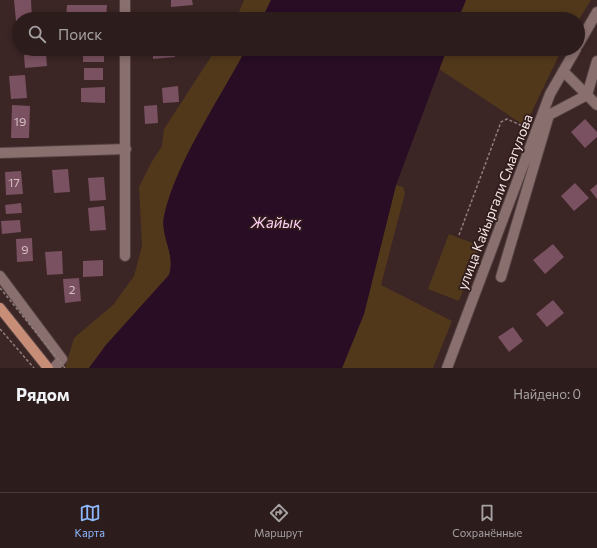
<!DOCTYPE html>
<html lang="ru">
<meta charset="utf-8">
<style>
:root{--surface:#2c1c1c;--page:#382929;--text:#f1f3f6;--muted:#a6a1a3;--line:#483a3b;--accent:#8eb9fd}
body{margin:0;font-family:Commissioner,sans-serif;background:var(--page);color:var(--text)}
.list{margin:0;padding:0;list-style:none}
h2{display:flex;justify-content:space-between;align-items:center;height:52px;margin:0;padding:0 16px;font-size:17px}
h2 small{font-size:13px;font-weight:400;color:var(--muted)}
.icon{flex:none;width:22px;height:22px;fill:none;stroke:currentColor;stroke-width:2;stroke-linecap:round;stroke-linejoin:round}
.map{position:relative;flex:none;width:597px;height:368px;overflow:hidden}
.search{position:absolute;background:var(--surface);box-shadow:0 2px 6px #0003;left:12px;right:12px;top:12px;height:44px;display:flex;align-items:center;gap:10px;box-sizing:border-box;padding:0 14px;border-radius:22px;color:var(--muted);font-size:15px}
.sheet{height:124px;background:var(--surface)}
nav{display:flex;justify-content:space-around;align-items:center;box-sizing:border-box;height:56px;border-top:1px solid var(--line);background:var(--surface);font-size:11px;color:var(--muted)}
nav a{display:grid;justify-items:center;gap:2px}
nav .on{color:var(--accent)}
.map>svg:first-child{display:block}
.green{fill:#51381b}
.water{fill:#280d25}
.building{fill:#7a5160}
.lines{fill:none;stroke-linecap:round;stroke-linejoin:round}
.minor-casing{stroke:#534141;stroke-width:12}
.major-casing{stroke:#534141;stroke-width:12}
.path{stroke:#907d7c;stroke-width:1.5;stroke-dasharray:3 2;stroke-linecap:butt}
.minor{stroke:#896f6e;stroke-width:10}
.major{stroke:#c88d77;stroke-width:10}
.path-bridge{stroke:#907d7c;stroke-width:1.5;stroke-dasharray:3 2;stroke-linecap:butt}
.labels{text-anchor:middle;stroke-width:3.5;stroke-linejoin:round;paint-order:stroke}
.number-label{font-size:12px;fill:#d5bfc2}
.street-label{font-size:14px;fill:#f3e4e3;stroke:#311c1c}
.water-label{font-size:15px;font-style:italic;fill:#fbcef3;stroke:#311c1c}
</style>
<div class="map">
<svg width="597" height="368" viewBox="0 0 597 368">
<rect width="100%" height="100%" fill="#3b2525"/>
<!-- green -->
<path class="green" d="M244,0H271L262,19H236Z
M466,0H591L578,21V19H458Z
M216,49H246C222,95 191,140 173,190C170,198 166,207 164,216C160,237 176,254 169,275L106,345L89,368H65L74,338L113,305L134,276L142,246L139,187L151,163L162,146L164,129Z
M447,49H562L525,126L439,69Z
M396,185L403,187L405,193L381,285L452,321L433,368H342L364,314Z
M449,234L480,246L459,301L428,289Z"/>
<!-- water -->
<path class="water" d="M271,0H466L458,19H262Z
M246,49H447L396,185L364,314L342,368H89L106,345L169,275C176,254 160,237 164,216C176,161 220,99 246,49Z"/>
<!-- building -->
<path class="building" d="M14,0H31L32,19L16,21Z
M171,0H192L193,5L171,7Z
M67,5H107L106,18H66Z
M15,23H19V46H17Z
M83,49H104V62H83Z
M153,49H174L175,57L153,59Z
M46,53L47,66L25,68L24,55Z
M84,68H103V80H84Z
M25,75L27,98L11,99L9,76Z
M178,86L179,102L163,103L162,88Z
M105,87V103L81,102V88Z
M12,105L30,106L29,138H11Z
M157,105L158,123L145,124L144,106Z
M585,119L597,132V137L585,148L571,132Z
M68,169L70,192L54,193L52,170Z
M21,171L23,194L6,195L5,172Z
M104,177L106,200L90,201L88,178Z
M575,183L589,198L574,211L561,196Z
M597,184V199L590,190Z
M21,203L22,213L6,214L5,205Z
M104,206L106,230L90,231L88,208Z
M20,220L21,232L2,234L1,221Z
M32,238L33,261L17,262L16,239Z
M553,244L564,257L545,274L533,260Z
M62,251L63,274L47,275L45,252Z
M103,260V276L83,277V261Z
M79,278L81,301L65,303L63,279Z
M553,300L564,313L547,327L536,314Z
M513,327L523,341L509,352L498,337Z"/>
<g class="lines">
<defs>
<path id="minor" d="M125,0V19
M578,45L597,12
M563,71L597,105
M0,153L126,149
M125,256V49
M0,276L62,359L54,368
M501,277L549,115L587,95L597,61
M447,368L550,94L576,49"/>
<path id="major" d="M0,308L48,368"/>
</defs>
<!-- minor casing -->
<use href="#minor" class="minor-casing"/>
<!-- major casing -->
<use href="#major" class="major-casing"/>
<!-- path -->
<path class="path" d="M459,235L501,122L507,119L527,128
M0,329L34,368"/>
<!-- minor -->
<use href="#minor" class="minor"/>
<!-- major -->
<use href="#major" class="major"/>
<!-- path-bridge -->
<path class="path-bridge" d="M0,288L65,368"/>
</g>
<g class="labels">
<!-- number labels -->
<g class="number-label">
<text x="20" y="126">19</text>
<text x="14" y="187">17</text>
<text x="25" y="254">9</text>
<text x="72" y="294">2</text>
</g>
<!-- street labels -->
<g class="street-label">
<text transform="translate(495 202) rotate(-69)" y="5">улица Кайыргали Смагулова</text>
</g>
<!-- water labels -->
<g class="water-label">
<text x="276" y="228">Жайық</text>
</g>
</g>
</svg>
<div class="search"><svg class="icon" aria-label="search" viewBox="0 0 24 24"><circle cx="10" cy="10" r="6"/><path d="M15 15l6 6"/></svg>Поиск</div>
</div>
<section class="sheet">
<h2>Рядом<small>Найдено: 0</small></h2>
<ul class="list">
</ul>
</section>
<nav>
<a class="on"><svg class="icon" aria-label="map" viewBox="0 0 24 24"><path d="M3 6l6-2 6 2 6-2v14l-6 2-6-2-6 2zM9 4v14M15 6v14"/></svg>Карта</a>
<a><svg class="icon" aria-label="directions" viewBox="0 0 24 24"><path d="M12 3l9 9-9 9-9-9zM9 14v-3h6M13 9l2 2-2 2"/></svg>Маршрут</a>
<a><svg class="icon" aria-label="saved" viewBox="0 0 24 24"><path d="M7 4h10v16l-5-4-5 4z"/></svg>Сохранённые</a>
</nav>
